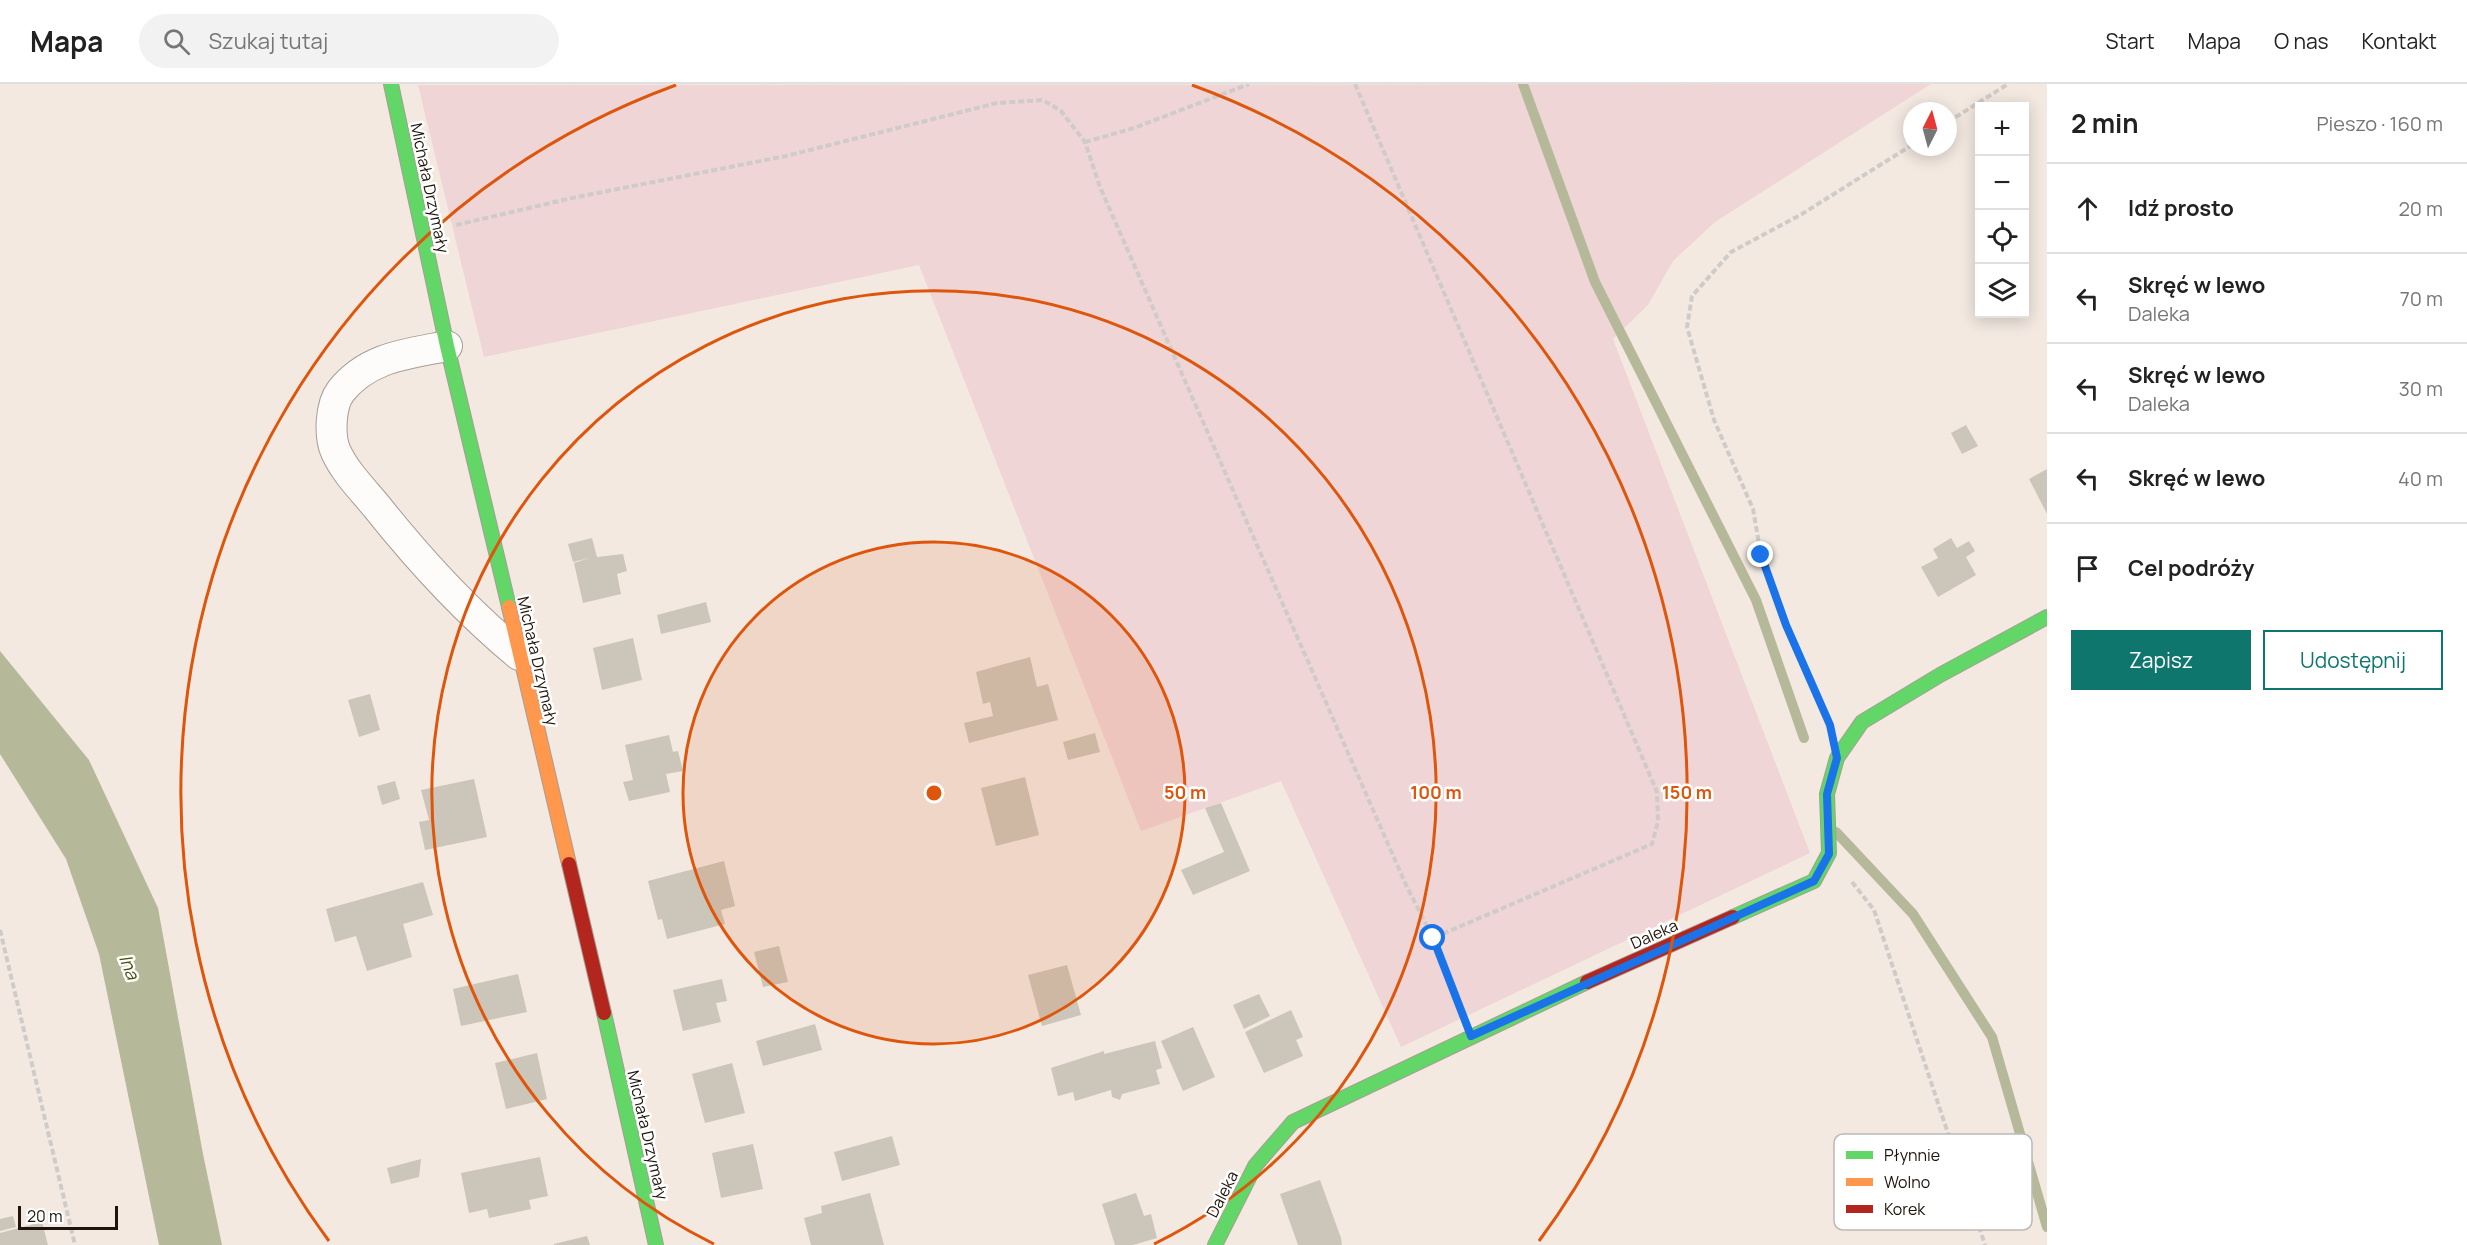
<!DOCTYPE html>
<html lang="pl">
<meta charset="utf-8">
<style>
:root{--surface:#fff;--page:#f2f2f2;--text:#222;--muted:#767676;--line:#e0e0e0;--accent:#0f766e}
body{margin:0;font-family:Manrope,sans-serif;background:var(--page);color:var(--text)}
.controls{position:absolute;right:18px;top:18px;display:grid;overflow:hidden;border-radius:0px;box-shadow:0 3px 15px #0003}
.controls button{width:54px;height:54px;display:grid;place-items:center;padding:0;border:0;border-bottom:2px solid var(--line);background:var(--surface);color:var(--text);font:30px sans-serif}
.compass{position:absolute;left:1903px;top:18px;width:54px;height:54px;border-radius:50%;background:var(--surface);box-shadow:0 3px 15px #0003;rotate:6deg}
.scale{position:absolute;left:18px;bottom:15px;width:100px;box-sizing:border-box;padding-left:6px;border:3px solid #1f140b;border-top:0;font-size:16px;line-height:21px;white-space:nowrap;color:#1f140b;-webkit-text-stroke:4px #fff;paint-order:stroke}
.stop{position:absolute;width:18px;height:18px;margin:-14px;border:4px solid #1a73e8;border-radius:50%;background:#fff}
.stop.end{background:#1a73e8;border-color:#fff;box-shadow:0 2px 6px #0008}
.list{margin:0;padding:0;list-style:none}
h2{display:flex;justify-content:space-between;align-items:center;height:78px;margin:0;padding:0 24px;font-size:26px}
h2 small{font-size:20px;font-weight:400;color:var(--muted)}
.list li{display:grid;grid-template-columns:39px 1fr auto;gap:18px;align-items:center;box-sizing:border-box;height:90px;padding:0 24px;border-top:2px solid var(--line)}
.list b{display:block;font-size:22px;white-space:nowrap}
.list p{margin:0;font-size:20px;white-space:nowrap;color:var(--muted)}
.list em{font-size:20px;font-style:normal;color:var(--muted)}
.actions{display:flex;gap:12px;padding:18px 24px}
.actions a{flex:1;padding:14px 0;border:2px solid var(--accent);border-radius:0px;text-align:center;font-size:21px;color:var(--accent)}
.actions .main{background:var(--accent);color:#fff}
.icon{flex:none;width:33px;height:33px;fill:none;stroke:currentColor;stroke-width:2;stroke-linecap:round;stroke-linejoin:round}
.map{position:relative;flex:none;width:2047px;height:1161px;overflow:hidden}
header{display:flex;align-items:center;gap:36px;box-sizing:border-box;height:84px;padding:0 30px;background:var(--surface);border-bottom:2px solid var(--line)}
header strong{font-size:28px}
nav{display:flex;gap:33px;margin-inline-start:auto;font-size:21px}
.search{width:420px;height:54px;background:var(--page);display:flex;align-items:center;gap:15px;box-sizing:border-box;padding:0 21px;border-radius:33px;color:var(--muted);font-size:22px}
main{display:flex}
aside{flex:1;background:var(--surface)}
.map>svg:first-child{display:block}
.green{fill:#efd5d5}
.water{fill:#b5b99a}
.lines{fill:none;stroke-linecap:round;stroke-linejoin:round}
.stream{stroke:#b5b99a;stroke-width:10}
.building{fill:#ccc5b9}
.street-casing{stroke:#a79d95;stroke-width:32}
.fast-casing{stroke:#a79d95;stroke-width:16}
.slow-casing{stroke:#a79d95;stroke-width:16}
.jam-casing{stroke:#a79d95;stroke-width:16}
.path{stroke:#cfcbc8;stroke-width:4;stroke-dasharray:6 3;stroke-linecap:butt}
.street{stroke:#fdfcfa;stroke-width:30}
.fast{stroke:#63d668;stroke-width:14}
.slow{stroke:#ff974d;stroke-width:14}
.jam{stroke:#b3261e;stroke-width:14}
.route{stroke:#1a73e8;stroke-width:8}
.ring{fill:none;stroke:#de560c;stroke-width:3}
.labels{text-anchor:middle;stroke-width:5;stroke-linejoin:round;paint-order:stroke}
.street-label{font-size:16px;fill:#1f140b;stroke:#fff}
.water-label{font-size:18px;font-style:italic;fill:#47510d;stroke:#fff}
.key{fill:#fff;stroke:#bcb8b6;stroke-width:1.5}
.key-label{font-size:16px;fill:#1f140b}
.centre{fill:#de560c;stroke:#fff;stroke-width:3}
.ring-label{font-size:18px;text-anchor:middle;font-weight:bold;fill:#de560c;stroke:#fff;stroke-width:5;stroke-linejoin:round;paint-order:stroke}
</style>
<header>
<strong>Mapa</strong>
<div class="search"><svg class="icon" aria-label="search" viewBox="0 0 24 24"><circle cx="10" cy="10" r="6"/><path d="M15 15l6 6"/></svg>Szukaj tutaj</div>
<nav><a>Start</a><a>Mapa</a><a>O nas</a><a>Kontakt</a></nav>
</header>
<main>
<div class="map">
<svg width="2047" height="1161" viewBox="0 0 2047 1161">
<rect width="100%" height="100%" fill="#f3e9e1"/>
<!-- green -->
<path class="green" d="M1931,0L1715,138L1673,177L1648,221L1613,255L1810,769L1401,963L1281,697L1141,747L919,181L484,273L418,1Z"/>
<!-- water -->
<path class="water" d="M0,567L89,676L158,824L203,1070L222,1161H159L99,870L66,775L0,670Z"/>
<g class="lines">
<!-- stream -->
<path class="stream" d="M1523,0L1595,198L1756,516L1804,654
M1836,748L1913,830L1992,953L2047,1143"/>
</g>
<!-- building -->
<path class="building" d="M1966,341L1978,362L1962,370L1951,349Z
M2047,385V430L2029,395Z
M592,454L597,473L623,470L627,487L617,490L621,510L583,519L574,479L589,474L573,478L568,460Z
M1951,454L1957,464L1969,457L1975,467L1966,473L1976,491L1938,513L1921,483L1938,474L1933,465Z
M706,518L711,538L661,550L657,531Z
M633,554L642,596L602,606L593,564Z
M1030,573L1037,603L1048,600L1058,636L969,659L964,639L993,632L990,618L983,620L976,588Z
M370,610L380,646L359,653L348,616Z
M1095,649L1100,668L1068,676L1063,658Z
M669,651L673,668L678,667L683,687L666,690L670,708L629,717L623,698L633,696L625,661Z
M1025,693L1039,751L996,762L981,704Z
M474,695L487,753L425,766L419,738L429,736L421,706Z
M395,697L400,715L382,721L377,702Z
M1221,719L1250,787L1193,811L1181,786L1224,768L1205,724Z
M724,777L735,822L721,826L725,840L667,855L662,835L658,836L648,797Z
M423,798L433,831L403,840L412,873L367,887L356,852L335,858L326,825Z
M779,862L788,898L763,903L754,868Z
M1067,881L1081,931L1042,942L1028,891Z
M518,890L527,928L461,942L453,905Z
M722,895L727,917L716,919L721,938L683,947L673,906Z
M1259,910L1270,932L1244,945L1233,921Z
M1291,926L1303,953L1296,956L1303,972L1264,989L1245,948Z
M815,940L822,966L763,982L756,957Z
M1193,943L1215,993L1183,1007L1161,957Z
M1155,957L1162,984L1156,986L1160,1000L1122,1010L1120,1016L1112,1013L1111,1006L1075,1017L1073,1008L1058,1012L1051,984L1104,967V970Z
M537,969L547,1015L506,1025L495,979Z
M732,979L745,1029L705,1039L692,990Z
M892,1052L900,1081L842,1097L834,1068Z
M753,1060L763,1105L721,1114L712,1069Z
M540,1073L548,1112L529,1116L531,1125L489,1134L487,1125L469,1129L461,1089Z
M421,1075L419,1093L391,1100L387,1084Z
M1320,1096L1341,1154L1342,1161H1298L1280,1110Z
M870,1109L884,1161H811L804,1134L822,1129L821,1122Z
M1136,1109L1144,1132L1151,1130L1157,1154L1133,1161H1115L1102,1120Z
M13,1132L16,1143L0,1147V1135Z
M42,1138L48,1161H0V1149Z
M587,1152L590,1161H554V1160Z"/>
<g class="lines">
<defs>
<path id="street" d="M447,262C407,270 368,273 341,307C330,321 329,353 336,368C345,388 363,406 377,423C420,477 466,527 519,571"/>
<path id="fast" d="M391,0L447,262L509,523
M1733,833L1814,797L1829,769L1827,710L1837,674L1862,638L1940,591L2047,533
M604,929L656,1161
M1215,1161L1255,1082L1293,1038L1587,898"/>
<path id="slow" d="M509,523L569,780"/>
<path id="jam" d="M569,780L604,929
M1587,898L1733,833"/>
</defs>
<!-- street casing -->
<use href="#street" class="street-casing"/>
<!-- fast casing -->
<use href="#fast" class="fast-casing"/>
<!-- slow casing -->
<use href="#slow" class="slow-casing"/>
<!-- jam casing -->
<use href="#jam" class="jam-casing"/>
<!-- path -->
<path class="path" d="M1355,0L1657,708L1658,737L1652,760L1433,854
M1948,38L2008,0
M1085,58L1134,44L1249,0
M456,141L572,114L786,72L997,19L1043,16L1061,27L1085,58L1100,103L1406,801L1433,854L1459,922
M1826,633L1786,541L1761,471L1753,425L1714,336L1687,243L1692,212L1731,168L1802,130L1912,61
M1852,798L1874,826L1985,1161
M0,846L75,1161"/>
<!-- street -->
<use href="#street" class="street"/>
<!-- fast -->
<use href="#fast" class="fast"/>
<!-- slow -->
<use href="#slow" class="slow"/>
<!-- jam -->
<use href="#jam" class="jam"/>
</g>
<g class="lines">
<!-- route -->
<path class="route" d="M1433,854L1471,952L1814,797L1829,770L1827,710L1837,674L1830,641L1786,541L1761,471"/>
</g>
<!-- distance rings -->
<circle cx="934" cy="709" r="251" fill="#de560c" fill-opacity=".12"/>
<g class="ring">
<circle cx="934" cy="709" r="251"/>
<path d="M714 1160A502 502 0 1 1 1154 1160"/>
<path d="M329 1157A753 753 0 0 1 676 1M1192 1A753 753 0 0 1 1539 1157"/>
</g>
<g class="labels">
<!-- street labels -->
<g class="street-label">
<text transform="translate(430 104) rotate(78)" y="6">Michała Drzymały</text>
<text transform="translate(538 577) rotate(77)" y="6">Michała Drzymały</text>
<text transform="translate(1654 850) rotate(-24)" y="6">Daleka</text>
<text transform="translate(648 1051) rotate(77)" y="6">Michała Drzymały</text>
<text transform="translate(1222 1110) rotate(-63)" y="6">Daleka</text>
</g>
<!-- water labels -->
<g class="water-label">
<text transform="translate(129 883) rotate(68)" y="6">Ina</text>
</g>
</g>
<!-- legend -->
<rect x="1834" y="1050" width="198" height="96" rx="9" class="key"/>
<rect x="1846" y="1067" width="27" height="8" fill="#63d668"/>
<rect x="1846" y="1094" width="27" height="8" fill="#ff974d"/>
<rect x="1846" y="1121" width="27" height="8" fill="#b3261e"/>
<g class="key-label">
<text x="1884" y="1077">Płynnie</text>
<text x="1884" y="1104">Wolno</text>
<text x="1884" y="1131">Korek</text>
</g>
<circle cx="934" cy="709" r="9" class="centre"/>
<g class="ring-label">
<text x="1185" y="715">50 m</text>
<text x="1436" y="715">100 m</text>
<text x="1687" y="715">150 m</text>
</g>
</svg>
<div class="controls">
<button>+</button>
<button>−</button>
<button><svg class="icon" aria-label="locate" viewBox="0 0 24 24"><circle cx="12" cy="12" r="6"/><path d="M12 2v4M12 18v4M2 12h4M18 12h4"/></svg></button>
<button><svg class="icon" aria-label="layers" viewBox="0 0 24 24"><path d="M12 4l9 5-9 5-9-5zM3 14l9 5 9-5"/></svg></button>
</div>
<svg class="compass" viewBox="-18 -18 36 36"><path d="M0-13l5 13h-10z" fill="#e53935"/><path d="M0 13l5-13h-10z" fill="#767676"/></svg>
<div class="scale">20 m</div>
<div class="stop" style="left:1433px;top:854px"></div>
<div class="stop end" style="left:1761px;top:471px"></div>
</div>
<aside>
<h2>2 min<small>Pieszo · 160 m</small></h2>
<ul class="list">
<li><svg class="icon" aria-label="ahead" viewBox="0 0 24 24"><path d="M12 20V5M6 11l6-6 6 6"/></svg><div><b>Idź prosto</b></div><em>20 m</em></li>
<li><svg class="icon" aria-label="left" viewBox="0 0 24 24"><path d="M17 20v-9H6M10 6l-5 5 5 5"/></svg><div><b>Skręć w lewo</b><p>Daleka</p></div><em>70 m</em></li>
<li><svg class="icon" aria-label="left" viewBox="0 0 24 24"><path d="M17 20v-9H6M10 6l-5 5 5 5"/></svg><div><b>Skręć w lewo</b><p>Daleka</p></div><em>30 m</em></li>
<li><svg class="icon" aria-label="left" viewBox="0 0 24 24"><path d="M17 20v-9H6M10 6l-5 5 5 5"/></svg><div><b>Skręć w lewo</b></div><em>40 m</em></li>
<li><svg class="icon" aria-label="arrive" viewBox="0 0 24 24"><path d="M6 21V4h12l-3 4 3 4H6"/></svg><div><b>Cel podróży</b></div></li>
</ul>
<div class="actions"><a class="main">Zapisz</a><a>Udostępnij</a></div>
</aside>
</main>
